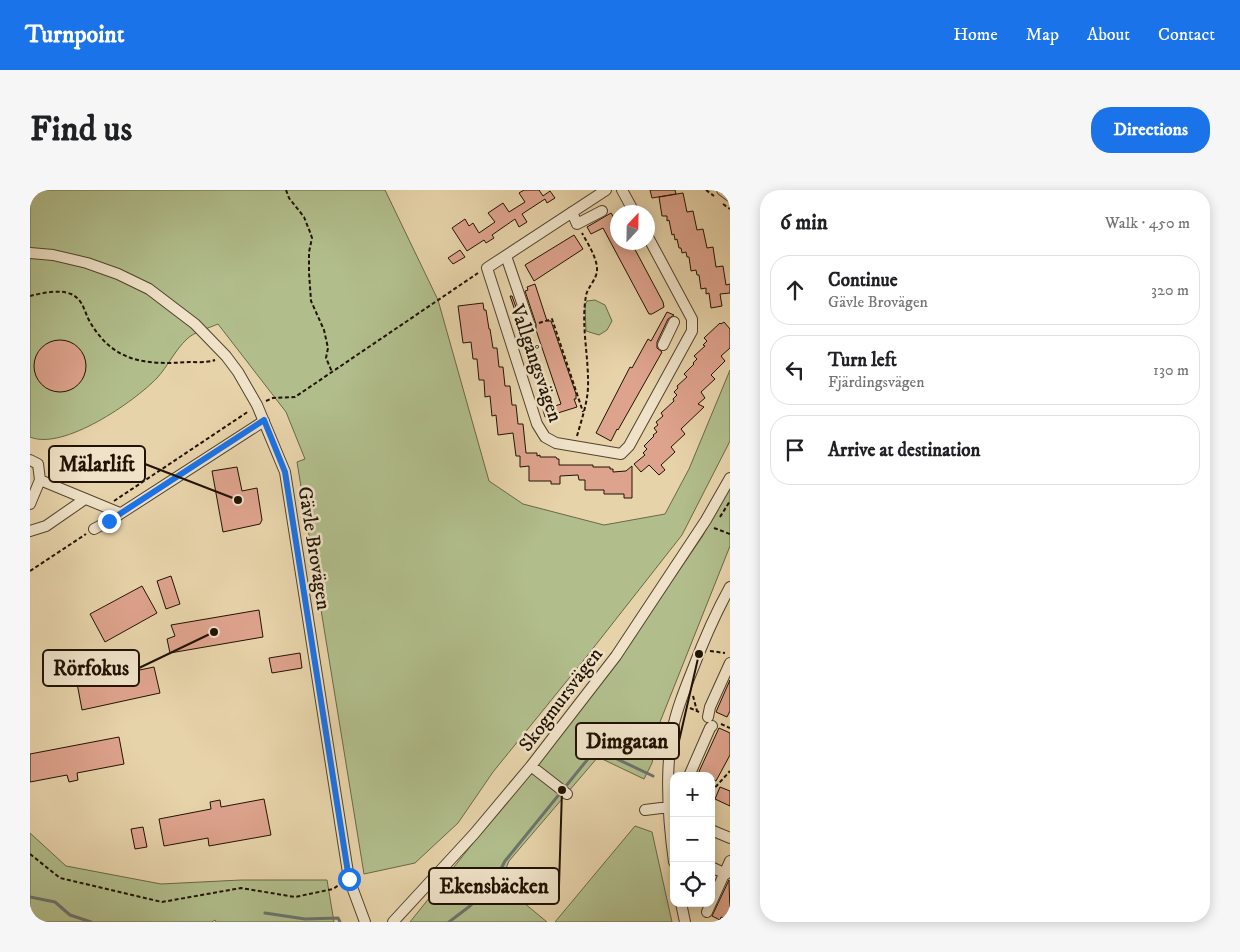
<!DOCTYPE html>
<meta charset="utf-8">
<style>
:root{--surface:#fff;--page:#f6f6f6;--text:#202124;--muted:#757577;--line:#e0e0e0;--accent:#1a73e8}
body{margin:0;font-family:"IM FELL DW Pica",serif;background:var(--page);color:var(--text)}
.controls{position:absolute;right:15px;bottom:15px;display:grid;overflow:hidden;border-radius:10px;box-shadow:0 2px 12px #0003}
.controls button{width:45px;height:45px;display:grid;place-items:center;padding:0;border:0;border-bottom:1px solid var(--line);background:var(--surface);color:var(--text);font:25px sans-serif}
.compass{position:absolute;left:580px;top:15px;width:45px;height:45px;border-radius:50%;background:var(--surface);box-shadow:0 2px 12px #0003;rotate:22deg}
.stop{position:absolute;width:15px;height:15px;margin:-11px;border:4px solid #1a73e8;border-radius:50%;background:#fff}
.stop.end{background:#1a73e8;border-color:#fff;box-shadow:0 1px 5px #0008}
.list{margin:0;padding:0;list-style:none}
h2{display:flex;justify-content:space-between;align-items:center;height:65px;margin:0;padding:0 20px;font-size:21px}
h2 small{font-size:16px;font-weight:400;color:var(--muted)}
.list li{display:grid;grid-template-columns:32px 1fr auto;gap:15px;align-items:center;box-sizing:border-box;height:70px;margin:0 10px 10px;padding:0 10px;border:1px solid var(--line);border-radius:20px}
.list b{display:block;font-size:19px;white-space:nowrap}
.list p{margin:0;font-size:16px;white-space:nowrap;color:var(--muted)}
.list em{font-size:16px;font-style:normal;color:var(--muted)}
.icon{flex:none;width:28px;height:28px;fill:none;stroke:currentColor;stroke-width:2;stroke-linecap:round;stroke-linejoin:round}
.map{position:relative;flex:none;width:700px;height:732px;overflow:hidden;border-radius:20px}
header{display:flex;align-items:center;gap:30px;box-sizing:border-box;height:70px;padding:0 25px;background:var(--accent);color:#fff}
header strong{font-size:24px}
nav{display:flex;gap:28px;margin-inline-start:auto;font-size:18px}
.intro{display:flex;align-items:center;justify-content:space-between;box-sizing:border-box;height:120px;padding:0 30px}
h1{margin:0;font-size:35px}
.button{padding:12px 22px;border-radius:20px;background:var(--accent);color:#fff;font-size:18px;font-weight:700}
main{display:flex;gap:30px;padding:0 30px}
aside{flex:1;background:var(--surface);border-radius:20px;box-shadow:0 2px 12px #0003}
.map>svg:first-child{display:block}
.green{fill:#b1be8c;stroke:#696847}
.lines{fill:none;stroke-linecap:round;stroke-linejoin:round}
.stream{stroke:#6b746d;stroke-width:3}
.building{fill:#dea38d;stroke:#211302}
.minor-casing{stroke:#52432c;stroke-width:12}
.path{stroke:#211302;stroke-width:2;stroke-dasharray:4 2.5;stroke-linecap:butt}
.minor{stroke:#efe2c8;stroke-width:10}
.route{stroke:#1a73e8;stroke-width:6}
.labels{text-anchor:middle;stroke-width:5;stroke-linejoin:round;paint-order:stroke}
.street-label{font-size:20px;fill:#211302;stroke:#efe2c8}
.leader{fill:none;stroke:#211302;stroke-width:2}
.callout-dot{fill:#211302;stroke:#efe2c8;stroke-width:2}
.callout{fill:#efe2c8;stroke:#211302;stroke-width:2}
.callout-label{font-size:21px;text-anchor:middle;font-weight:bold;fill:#211302}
</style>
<header>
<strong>Turnpoint</strong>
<nav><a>Home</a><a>Map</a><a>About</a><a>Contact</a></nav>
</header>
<div class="intro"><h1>Find us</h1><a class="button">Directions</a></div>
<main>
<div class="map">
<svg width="700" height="732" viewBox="0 0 700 732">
<rect width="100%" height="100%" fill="#e7d3aa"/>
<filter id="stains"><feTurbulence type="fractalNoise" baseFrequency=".004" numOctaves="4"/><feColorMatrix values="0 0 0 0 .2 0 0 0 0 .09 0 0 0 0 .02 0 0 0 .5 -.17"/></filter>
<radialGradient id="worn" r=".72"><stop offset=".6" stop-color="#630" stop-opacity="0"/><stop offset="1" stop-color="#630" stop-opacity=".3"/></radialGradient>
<!-- green -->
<path class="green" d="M0,0H355L408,110L459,291L493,314L574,335L635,324L659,279L700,180V251L652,345L557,466L463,582L428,633L385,673L334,684L267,272L275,269L256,222L188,134C179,138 164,142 157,149C145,160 138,176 127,188C104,212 33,261 0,247Z
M565,110L575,115L582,131L577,140L569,145L556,141L555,115L557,111Z
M700,297V356L630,532L622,573L614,589L568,567L479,671L470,693L517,732H380L579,483L672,347Z
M605,636L622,642L642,732H525Z
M0,643L36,676L131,694L211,690H297L304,732H186L185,730L182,732H0Z"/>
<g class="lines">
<!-- stream -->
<path class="stream" d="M0,707L25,712L40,725L61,732
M235,723L275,729L308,728L310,732
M419,732L440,716L462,696L475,671L566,559L623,586"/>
</g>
<!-- building -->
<path class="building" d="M494,0H509L513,6L520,1L525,8L517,13L515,9L492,24L497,32L489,37L485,29L462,45L464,48L456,53L454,50L437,61L422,38L435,29L439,36L443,33L449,43L465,32L458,23L473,13L479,22L495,12L489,3Z
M620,0H645L646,4L622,8Z
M653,3L657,22L663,21L667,40L673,39L677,58L683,57L686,77L693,76L696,95L700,94V103L690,104L692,116L681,118L679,103L676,104V98L671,99L669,85H667L666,80L661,81L659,67H657L656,62L652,63L651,58H649L647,49L645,50L644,44L642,45L639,30L637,31V26H632L629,7Z
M581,23L588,34V52H601L633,112L634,117L622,124H619L573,38L561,44L557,37Z
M544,45L553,59L504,91L495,75Z
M430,60L435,67L423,74L418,68Z
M505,94L517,131H521L546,204V209H544L547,217L515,227L513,220L531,214L506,140V134L495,101L498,100L497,97Z
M480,106H482L492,134L490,135Z
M453,113L454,120H456L459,139H460L463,158H467L469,177H473L475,196H480L482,215H486L488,234H493L496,263H507V266L510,265V267H526L527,269H529V275H563V277H580V279H583V282L596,281L602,276V308H594V304H574V300H555V290H549L548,285L530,286V294H521V291H499V276L490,277V266H486L483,243L468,245L466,225L462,226L460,206L455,207L454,190H449L447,169H443L441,152L433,153L428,116Z
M637,122L644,125L638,129L627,152V158L632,162L588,240L587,239L581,251L579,250L566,243L600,177L602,178L618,149L621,151Z
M694,132L700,139V158L691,166L695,171L681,185L685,189L671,202L675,208L668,214L674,217L651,239L655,244L641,257L645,262L631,275L635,280L629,285L619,275L611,282L604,274L615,265L613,263L617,259L614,256L624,246L623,245L627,242L624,238L628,235L626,232L633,226L631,223L644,211L643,209L647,205L644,202L648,198L647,196L657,187L654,184L664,174L663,173L667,169L664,166L675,156L673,155L677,151L674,148L690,133L691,134Z
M4 176a26 26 0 1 1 52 0a26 26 0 1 1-52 0Z
M207,277L212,301L227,298L232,330L230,334L193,342L182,281Z
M141,386L150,414L136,419L127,391Z
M112,396L127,423L75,452L60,424Z
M229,420L233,447L140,463L137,449L145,446L141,435Z
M270,463L272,478L242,483L239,468Z
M124,477L130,503L52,520L47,493Z
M700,490V521L697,527L686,522Z
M689,538L700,543V565L686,591L681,588V586H667Z
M89,547L94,574L47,583L48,590L39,592L37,585L0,592V564Z
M690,597L700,601V616L685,609Z
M234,609L241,645L179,656L178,648L134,656L129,629L181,619L180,612L190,610L191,617Z
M113,637L117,657L105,659L101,639Z
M699,690L700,724L697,729L691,727L690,730L682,726Z"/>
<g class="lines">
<defs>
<path id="minor" d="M576,0L457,78L507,234L515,247L526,253L591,264L599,256L662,141V129L618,47
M592,0L604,22
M692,0L700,6
M542,22L547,34L572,21
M0,63L23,65L57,73L88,84L119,99L165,134L196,166L208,182L227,215L255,282L319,689L335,732
M476,66L500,136
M633,155L644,132
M0,270L8,274L10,290
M0,314L10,290L90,323
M64,339L79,331L234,231
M0,341L16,336L55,309
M678,527L680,517L700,473
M501,576L537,604
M659,586L680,538L682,536
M615,620L639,617
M681,640L700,648
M644,672C638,629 635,585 642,542C646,521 654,501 662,481C673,452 685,424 700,397
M681,677L696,684
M651,713L655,732
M677,722L700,671
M363,732L444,644L501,576L586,466L676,330L700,288"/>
</defs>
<!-- minor casing -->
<use href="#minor" class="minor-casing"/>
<!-- path -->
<path class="path" d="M256,0L259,8L274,27L280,42L282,48L279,62V83L281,111L294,140L298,158L296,168L302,182
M676,0L684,6
M693,14L700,19
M0,106C12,103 29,99 41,104C54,110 54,122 60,132C84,173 116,175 159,172C167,172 177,173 185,170
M509,133L522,129L553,222
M236,211L243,208L265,207L448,83
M547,246C552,228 559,209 558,190C558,163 551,133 556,106C557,97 568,89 567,78C566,66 558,54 552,43
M84,311L219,221
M690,327L700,311
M684,338L700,344
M0,381L56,344
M680,461L695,463
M663,506L667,521
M660,518L669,522
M691,534L700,538
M681,602L700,581
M0,664L30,688L132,712L211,698L265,707L303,699L312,693"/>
<!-- minor -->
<use href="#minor" class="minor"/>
</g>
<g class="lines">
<!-- route -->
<path class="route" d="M79,331L234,230L255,282L319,689"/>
</g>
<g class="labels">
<!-- street labels -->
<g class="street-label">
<text transform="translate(507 173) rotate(71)" y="7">Vallgångsvägen</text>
<text transform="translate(285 358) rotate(81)" y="7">Gävle Brovägen</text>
<text transform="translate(530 509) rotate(-53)" y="7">Skogmursvägen</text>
</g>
</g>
<!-- callouts -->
<path class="leader" d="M208 310L115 274M184 442L109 478M669 464L649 551M532 600L529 696"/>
<g class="callout-dot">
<circle cx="208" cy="310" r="5"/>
<circle cx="184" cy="442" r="5"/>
<circle cx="669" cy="464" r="5"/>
<circle cx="532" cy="600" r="5"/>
</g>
<g class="callout">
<rect x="19" y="256" width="96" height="36" rx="5"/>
<rect x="13" y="460" width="96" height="36" rx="5"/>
<rect x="546" y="533" width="103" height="36" rx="5"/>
<rect x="399" y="678" width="130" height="36" rx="5"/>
</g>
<g class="callout-label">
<text x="67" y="281">Mälarlift</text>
<text x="61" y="485">Rörfokus</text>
<text x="597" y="558">Dimgatan</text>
<text x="464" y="703">Ekensbäcken</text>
</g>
<rect width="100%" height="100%" filter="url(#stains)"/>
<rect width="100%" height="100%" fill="url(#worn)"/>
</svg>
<div class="controls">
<button>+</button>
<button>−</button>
<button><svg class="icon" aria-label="locate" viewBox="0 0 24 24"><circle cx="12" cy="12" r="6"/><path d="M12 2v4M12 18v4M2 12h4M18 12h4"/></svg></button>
</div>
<svg class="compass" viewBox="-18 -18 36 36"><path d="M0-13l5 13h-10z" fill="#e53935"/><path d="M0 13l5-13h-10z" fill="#757577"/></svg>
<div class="stop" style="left:319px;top:689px"></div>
<div class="stop end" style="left:79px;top:331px"></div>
</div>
<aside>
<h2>6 min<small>Walk · 450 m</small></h2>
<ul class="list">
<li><svg class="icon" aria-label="ahead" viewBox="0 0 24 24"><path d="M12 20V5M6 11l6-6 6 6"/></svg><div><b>Continue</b><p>Gävle Brovägen</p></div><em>320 m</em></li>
<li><svg class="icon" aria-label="left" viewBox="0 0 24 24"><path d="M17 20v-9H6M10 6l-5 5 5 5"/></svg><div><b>Turn left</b><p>Fjärdingsvägen</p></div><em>130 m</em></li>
<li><svg class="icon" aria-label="arrive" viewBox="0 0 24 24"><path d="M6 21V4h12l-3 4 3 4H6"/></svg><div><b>Arrive at destination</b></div></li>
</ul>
</aside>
</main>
